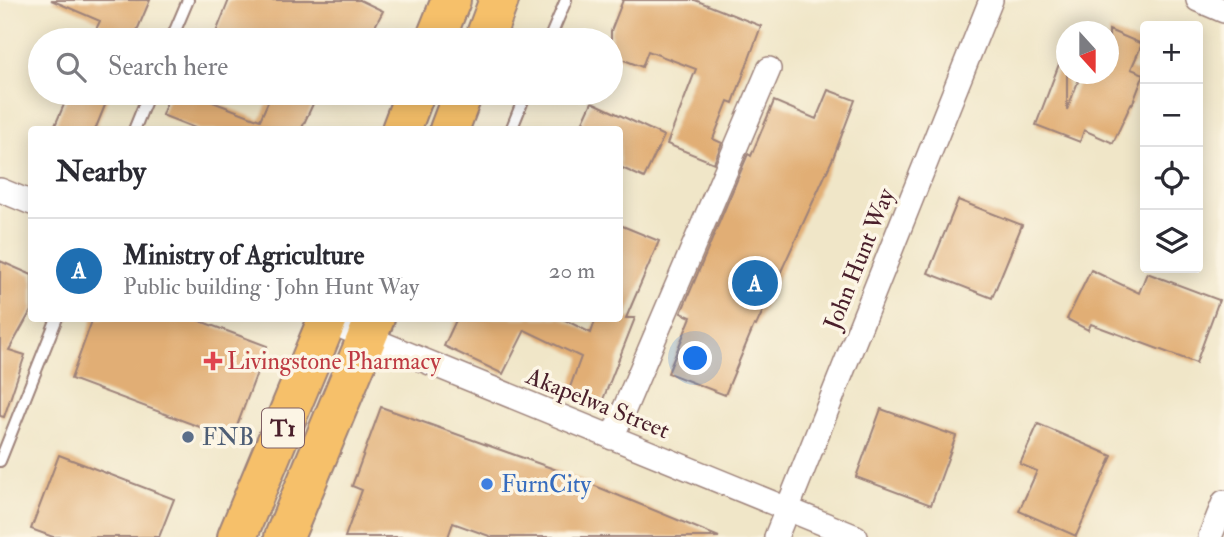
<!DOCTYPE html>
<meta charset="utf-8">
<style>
:root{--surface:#fff;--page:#f2f2f3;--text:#2b2b33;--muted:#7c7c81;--line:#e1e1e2;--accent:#1f6fb2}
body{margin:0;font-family:"IM FELL Double Pica",serif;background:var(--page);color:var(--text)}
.controls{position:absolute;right:21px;top:21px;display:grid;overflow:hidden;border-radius:7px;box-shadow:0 4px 18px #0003}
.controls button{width:63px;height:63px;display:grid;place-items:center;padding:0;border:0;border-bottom:2px solid var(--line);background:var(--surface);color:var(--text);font:35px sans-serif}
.compass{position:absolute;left:1056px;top:21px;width:63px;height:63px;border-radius:50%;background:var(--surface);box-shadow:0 4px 18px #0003;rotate:159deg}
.you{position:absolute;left:696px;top:359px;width:24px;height:24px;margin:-18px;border:5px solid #fff;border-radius:50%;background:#1a73e8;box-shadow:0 0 0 10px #1a73e833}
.badge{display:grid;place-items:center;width:46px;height:46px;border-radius:50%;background:var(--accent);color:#fff;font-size:23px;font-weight:700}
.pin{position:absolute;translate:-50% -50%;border:4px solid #fff;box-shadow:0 2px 7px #0006}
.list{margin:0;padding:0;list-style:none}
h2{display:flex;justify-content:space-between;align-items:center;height:91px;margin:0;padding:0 28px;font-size:30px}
h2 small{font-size:23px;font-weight:400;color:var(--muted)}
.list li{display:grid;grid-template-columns:46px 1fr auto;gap:21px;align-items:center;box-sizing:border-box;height:105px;padding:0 28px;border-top:2px solid var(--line)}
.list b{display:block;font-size:26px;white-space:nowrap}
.list p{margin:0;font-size:23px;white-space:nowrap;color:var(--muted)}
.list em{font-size:23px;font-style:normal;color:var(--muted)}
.icon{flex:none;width:38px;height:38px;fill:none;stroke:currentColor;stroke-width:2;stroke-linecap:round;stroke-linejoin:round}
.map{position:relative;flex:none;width:1224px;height:537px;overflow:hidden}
.search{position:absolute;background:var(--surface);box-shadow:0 4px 18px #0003;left:28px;top:28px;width:595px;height:77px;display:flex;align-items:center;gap:18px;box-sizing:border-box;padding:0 24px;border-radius:38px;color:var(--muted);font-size:26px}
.panel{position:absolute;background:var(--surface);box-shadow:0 4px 18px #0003;left:28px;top:126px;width:595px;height:196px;border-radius:7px}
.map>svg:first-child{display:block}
.building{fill:#e1ae75}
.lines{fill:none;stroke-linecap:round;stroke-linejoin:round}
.lane-casing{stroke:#9d827a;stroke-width:14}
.street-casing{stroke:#9d827a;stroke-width:26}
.highway-casing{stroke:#9d827a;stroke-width:42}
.lane{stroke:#fff;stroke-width:10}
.street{stroke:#fff;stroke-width:23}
.highway{stroke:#f6c06b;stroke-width:38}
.health-dot{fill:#e0444e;stroke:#fcf5e5;stroke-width:2.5}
.service-dot{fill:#5c6f8a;stroke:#fcf5e5;stroke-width:2.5}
.shop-dot{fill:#3f7fe0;stroke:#fcf5e5;stroke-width:2.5}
.labels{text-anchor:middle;stroke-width:7;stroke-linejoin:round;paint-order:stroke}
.shield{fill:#fcf5e5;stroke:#7f5f63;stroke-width:2}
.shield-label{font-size:23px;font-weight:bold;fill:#4a1f2b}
.street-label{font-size:24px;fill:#4a1f2b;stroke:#fcf5e5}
.health-label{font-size:24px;fill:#be3a42;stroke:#fcf5e5;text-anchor:start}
.service-label{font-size:24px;fill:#4e5e75;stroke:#fcf5e5;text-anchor:start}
.shop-label{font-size:24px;fill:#366cbe;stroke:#fcf5e5;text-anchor:start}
</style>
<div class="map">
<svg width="1224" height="537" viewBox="0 0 1224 537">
<rect width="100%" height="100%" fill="#fcf5e5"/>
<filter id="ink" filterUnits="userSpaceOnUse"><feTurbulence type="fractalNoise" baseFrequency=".0143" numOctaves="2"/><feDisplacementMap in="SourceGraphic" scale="14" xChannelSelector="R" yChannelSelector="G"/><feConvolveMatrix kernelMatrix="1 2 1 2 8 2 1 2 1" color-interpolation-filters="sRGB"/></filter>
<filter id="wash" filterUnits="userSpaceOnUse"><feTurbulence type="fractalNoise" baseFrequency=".00686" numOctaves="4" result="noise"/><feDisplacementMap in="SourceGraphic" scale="28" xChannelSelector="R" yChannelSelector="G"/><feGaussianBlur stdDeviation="1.57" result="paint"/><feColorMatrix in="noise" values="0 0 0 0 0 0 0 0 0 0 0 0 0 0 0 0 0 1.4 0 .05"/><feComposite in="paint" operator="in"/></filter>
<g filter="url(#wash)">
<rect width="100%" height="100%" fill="#f0e6c8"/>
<g id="blocks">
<!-- building -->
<path class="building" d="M51,0H150L133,40H91L100,21Z
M229,0H360L383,11L368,40H213Z
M623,0H695L761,26L733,103L728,101L713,139L722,143L714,163L667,144L696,69L648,51L642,67L611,55V31Z
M1109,30L1142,44L1131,69L1144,74L1132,105L1131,104L1113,143L1084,130L1080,142L1036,125L1064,51L1067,52V110L1081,74H1109Z
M828,90L855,100L833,158L756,326L754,325L725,395L668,373L691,317L681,313L748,154L751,156L774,101L816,119Z
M69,93H110L95,130H53Z
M170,93H189L260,120L272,93H318L301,130H200L162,115Z
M592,102L664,136L644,178L620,167V130H579Z
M958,200L1022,225L992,298L928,273Z
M620,225L659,241L626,318H635L602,402L569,390L581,357L525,330L503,374L444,346L457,318H561L591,333L596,318H620Z
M0,261L32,275V309L9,350L25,355L4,417L0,416Z
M1091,270L1139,293L1147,273L1219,300L1196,363L1091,324L1088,330L1067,319Z
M93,318H192L267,346L232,439L71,379Z
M381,407L554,469L719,537H492L453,523L448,537H345L362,490L352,486Z
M881,409L956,436L931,505L856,477Z
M1038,424L1112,456L1076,536L1019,511L1037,471L1020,464Z
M59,455L174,499L159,537H53L31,529Z"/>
</g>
</g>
<g filter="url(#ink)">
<use href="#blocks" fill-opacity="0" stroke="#9d827a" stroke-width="2"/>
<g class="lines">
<defs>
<path id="lane" d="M171,40L188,0
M549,40L566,0
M134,130L149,93
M511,130L526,93
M0,461L57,318"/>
<path id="street" d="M1198,0L1224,11
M0,190L32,203
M320,318L856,537
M612,438L769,69
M776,537L991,0
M1210,537L1224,502"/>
<path id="highway" d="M435,40L451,0
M484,40L499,0
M401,130L415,93
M449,130L463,93
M237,537L328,318
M284,537L375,318"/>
</defs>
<!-- lane casing -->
<use href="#lane" class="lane-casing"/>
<!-- street casing -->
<use href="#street" class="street-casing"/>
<!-- highway casing -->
<use href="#highway" class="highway-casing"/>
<!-- lane -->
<use href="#lane" class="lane"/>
<!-- street -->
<use href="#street" class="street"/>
<!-- highway -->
<use href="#highway" class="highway"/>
</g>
</g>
<!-- markers -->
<path class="health-dot" d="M209.5 350.5h7v7h7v7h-7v7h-7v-7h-7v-7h7z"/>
<circle class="service-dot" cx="188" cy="437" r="7"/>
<circle class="shop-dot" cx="487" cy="484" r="7"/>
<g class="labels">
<!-- shield labels -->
<rect class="shield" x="262" y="408.5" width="42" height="39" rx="5"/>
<g class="shield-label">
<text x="283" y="436">T1</text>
</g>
<!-- street labels -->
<g class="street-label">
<text transform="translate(859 259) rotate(-68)" y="8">John Hunt Way</text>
<text transform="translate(598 403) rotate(22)" y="8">Akapelwa Street</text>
</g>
<!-- health labels -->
<g class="health-label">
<text x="227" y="369">Livingstone Pharmacy</text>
</g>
<!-- service labels -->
<g class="service-label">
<text x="202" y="445">FNB</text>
</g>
<!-- shop labels -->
<g class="shop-label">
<text x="501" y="492">FurnCity</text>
</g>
</g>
</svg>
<div class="controls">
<button>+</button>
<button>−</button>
<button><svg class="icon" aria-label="locate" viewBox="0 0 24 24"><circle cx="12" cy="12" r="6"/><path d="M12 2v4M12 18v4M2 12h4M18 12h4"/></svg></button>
<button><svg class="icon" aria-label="layers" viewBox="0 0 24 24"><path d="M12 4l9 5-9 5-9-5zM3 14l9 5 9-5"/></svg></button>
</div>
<svg class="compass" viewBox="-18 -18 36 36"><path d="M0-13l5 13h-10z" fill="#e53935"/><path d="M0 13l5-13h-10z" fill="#7c7c81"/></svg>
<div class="you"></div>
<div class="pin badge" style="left:755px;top:283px">A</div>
<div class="search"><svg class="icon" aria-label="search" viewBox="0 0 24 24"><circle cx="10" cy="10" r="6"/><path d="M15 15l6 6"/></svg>Search here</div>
<section class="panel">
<h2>Nearby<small></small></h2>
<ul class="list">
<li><span class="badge">A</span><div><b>Ministry of Agriculture</b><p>Public building · John Hunt Way</p></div><em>20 m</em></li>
</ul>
</section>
</div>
